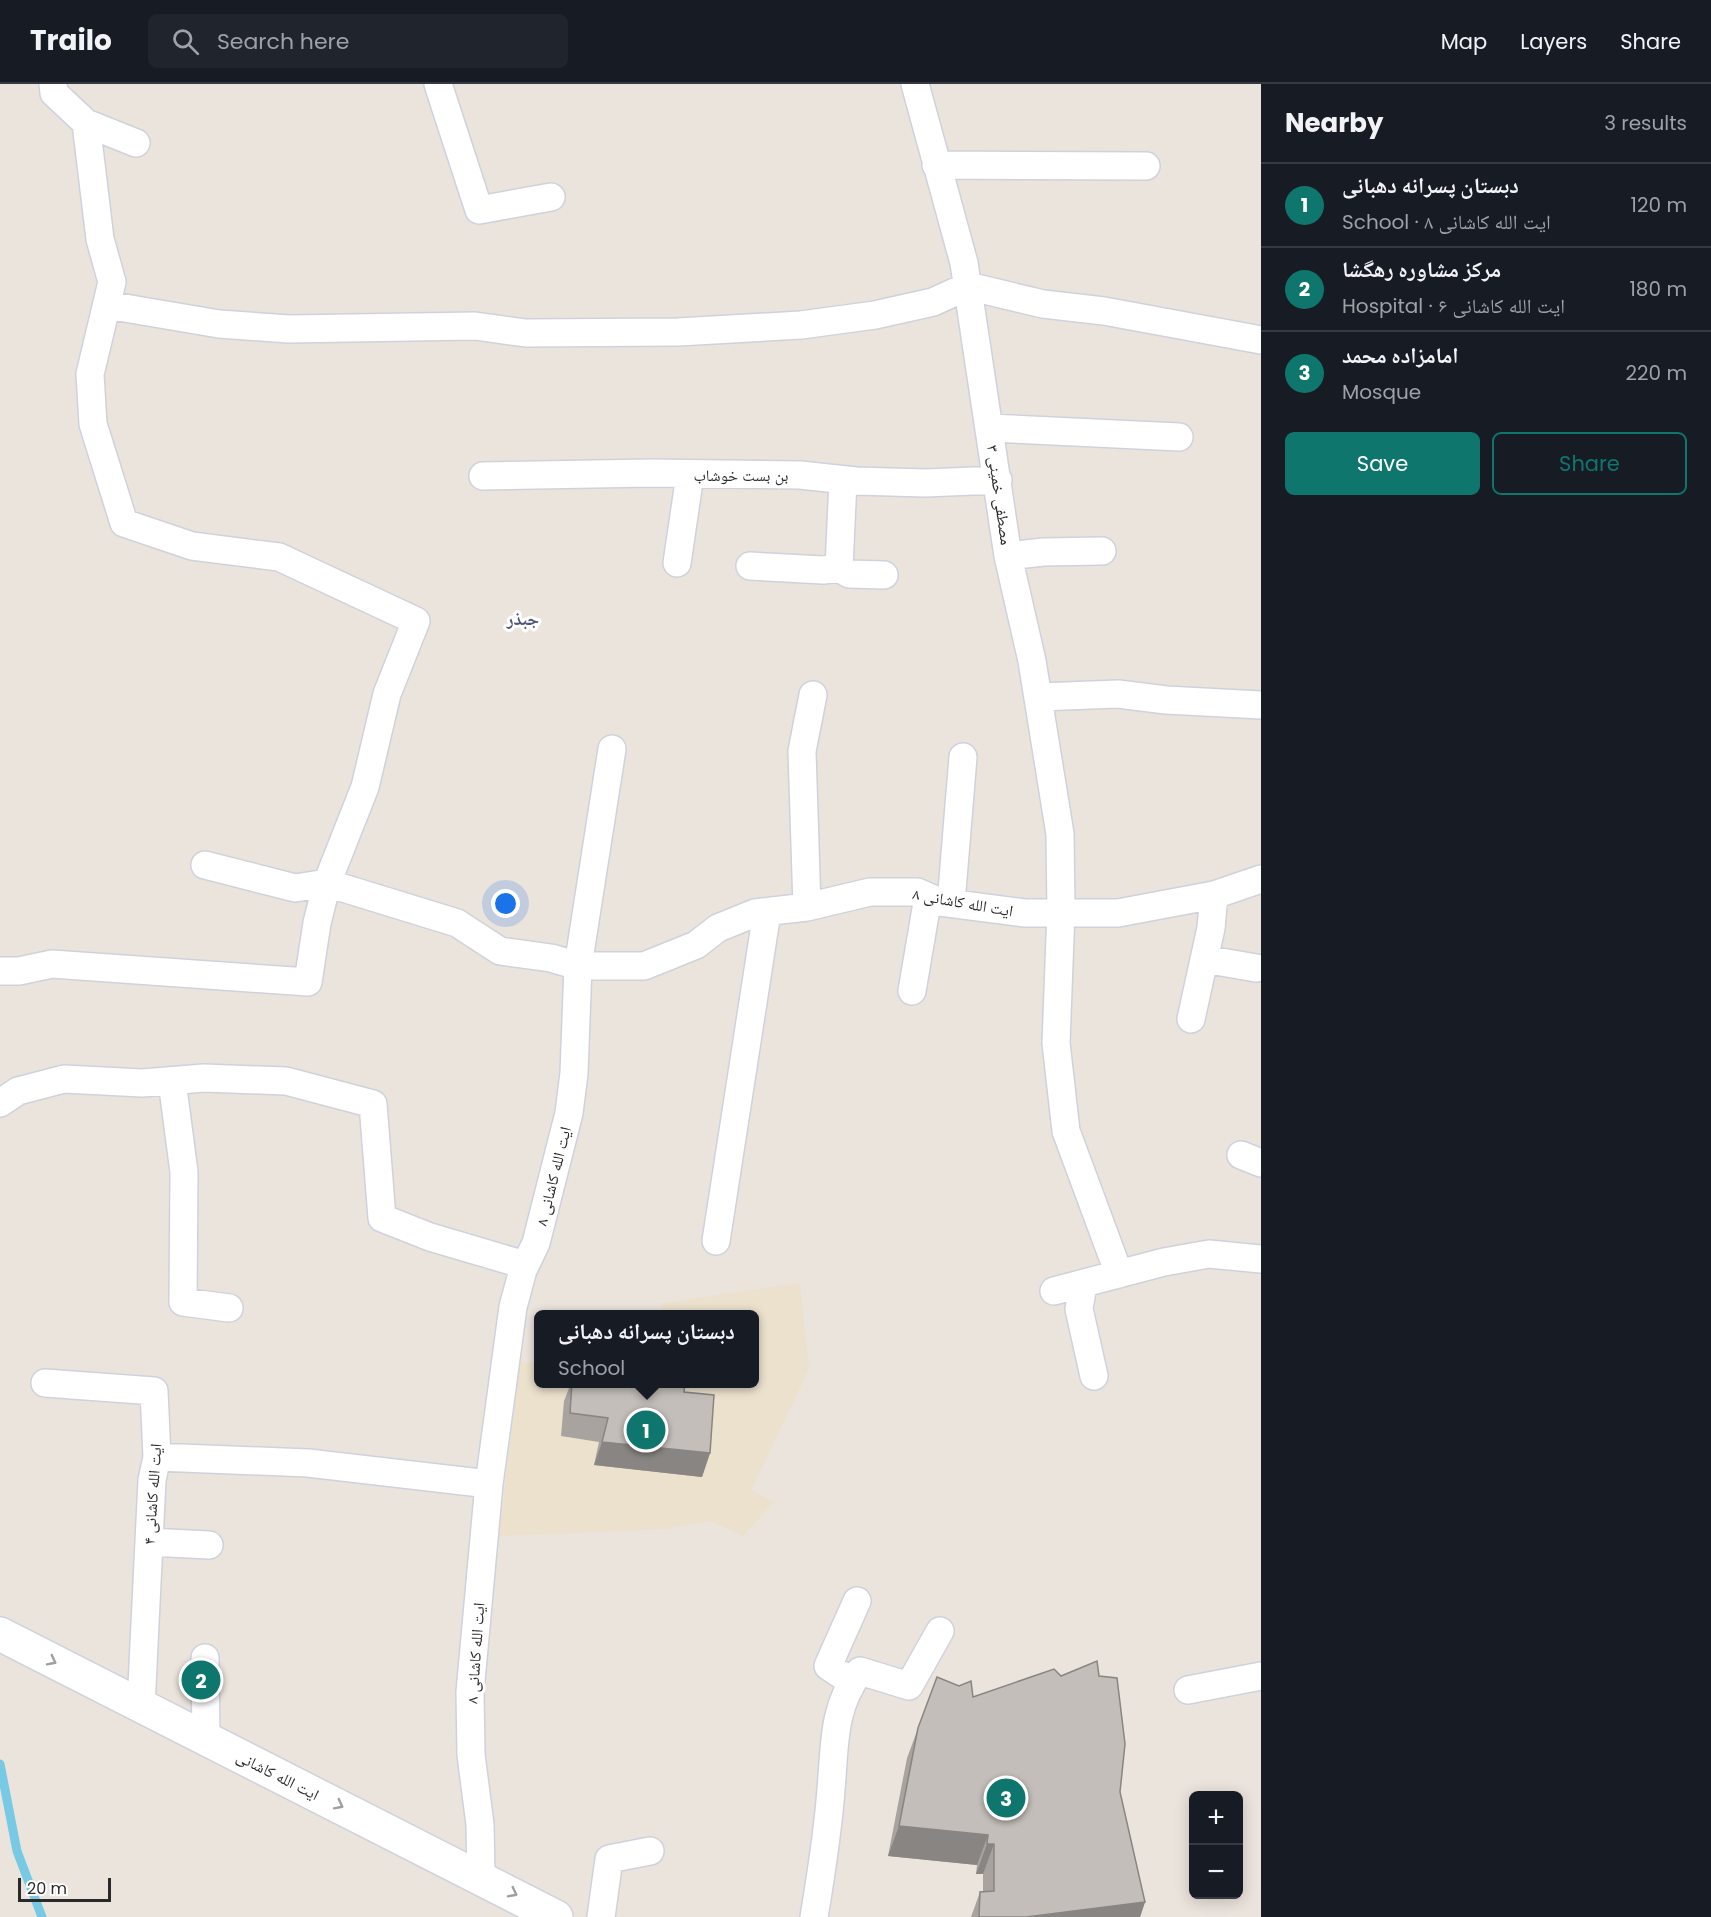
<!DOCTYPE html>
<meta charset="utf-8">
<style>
:root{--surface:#171b24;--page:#20242c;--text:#f1f3f6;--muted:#9ea1a6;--line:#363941;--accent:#0f766e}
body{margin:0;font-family:Poppins,"Noto Naskh Arabic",sans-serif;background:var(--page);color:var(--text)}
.controls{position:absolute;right:18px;bottom:18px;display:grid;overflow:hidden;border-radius:9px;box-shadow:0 3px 15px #0003}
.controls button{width:54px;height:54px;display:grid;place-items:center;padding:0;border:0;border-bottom:2px solid var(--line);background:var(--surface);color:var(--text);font:30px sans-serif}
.scale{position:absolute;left:18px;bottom:15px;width:93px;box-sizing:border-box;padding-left:6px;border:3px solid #2a2a2a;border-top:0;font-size:16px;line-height:21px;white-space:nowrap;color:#2a2a2a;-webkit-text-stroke:4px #fff;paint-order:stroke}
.you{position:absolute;left:506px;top:820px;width:21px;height:21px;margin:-15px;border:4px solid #fff;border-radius:50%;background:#1a73e8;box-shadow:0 0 0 9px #1a73e833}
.badge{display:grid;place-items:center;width:39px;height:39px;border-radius:50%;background:var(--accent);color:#fff;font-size:20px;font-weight:700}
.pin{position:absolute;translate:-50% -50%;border:3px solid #fff;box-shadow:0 2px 6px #0006}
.popup{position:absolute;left:534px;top:1226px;width:225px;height:78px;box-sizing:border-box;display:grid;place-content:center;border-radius:9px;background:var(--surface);filter:drop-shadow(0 2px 4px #0005);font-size:20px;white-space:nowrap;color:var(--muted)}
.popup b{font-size:22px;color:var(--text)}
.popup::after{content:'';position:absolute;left:50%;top:100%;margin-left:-12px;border:12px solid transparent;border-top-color:var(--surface)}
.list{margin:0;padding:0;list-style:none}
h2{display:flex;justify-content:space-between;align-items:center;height:78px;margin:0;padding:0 24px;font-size:26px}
h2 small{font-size:20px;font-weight:400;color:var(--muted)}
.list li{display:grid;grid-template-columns:39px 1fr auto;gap:18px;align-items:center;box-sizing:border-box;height:84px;padding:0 24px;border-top:2px solid var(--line)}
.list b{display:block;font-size:22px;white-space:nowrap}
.list p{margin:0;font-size:20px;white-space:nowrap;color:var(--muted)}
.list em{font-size:20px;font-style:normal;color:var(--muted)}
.actions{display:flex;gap:12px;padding:18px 24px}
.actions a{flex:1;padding:14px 0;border:2px solid var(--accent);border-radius:9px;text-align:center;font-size:21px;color:var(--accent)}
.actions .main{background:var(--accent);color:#fff}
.icon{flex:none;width:33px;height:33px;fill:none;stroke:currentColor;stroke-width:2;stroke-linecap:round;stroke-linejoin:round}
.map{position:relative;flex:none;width:1261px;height:1833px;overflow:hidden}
header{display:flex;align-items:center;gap:36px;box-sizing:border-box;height:84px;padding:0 30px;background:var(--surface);border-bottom:2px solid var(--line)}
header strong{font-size:28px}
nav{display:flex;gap:33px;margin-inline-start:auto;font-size:21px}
.search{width:420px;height:54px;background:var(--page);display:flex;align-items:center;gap:15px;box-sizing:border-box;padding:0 21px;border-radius:9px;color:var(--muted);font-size:22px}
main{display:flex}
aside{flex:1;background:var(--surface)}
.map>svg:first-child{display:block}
.education{fill:#ebe1cd}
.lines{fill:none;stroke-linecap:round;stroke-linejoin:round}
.stream{stroke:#78c9e4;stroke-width:9}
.minor-casing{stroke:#cfd2dd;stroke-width:30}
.secondary-casing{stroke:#cfd2dd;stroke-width:36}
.minor{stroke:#fff;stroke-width:27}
.secondary{stroke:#fff;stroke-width:33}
.wall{fill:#a8a39f}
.shaded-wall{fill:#888582}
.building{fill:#c3beb9;stroke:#888582;stroke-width:1.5}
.oneway{stroke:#9f9f9f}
.labels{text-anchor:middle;stroke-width:6;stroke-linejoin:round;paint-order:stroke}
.street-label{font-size:16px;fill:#2a2a2a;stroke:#fff}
.neighbourhood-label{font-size:18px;font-weight:bold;fill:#4e5677;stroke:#fff}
</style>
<header>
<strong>Trailo</strong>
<div class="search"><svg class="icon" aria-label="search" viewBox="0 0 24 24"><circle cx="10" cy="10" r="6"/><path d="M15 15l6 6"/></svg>Search here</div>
<nav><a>Map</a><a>Layers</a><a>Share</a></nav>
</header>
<main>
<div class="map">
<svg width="1261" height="1833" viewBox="0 0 1261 1833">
<rect width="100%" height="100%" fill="#ebe4dd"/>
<!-- education -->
<path class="education" d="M800,1199L809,1285L751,1406L774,1418L743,1452L711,1437L666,1445L499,1452L520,1278L538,1279V1300H754V1230H662V1219Z"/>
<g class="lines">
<!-- stream -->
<path class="stream" d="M0,1680L17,1767L42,1833"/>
<defs>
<path id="minor" d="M53,0L54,9L86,39L136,59
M438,0L479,126L551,113
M915,0L964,179L1008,472L1032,577L1060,750L1061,827L1056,959L1066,1047L1119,1190
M936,81L1146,82
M107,221L219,240L289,245L475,242L526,249L678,248L801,241L875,231L933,218L968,202L1043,220L1104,227L1261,256
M990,344L1179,353
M483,392L651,389L800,391L856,397L925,399L998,396
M1008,472L1043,468L1102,467
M677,479L690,391
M750,482L823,486L839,484L843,396
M839,484L849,490L884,491
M1039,613L1118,610L1166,616L1261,621
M205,781L295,804L327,799L457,839L500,867L551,874L578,882L612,665
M951,819L963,673
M807,823L802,667L813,611
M1204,875L1256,884
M0,887H19L52,880L308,898L317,839L327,799L365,703L387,610L416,537L279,473L192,462L124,439L93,340L90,290L112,198L100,155L86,39
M912,907L928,813
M1191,935L1211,844L1214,811
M172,997L184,1088L183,1218L229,1224
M0,1019L18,1007L64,995L142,999L204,994L286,997L373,1020L382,1134L430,1153L525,1181
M1241,1071L1261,1079
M716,1157L767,828
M1083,1201L1079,1225L1094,1292
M1054,1207L1164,1178L1209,1170L1261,1175
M45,1299L154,1307L157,1373L152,1396L141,1622
M157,1373L308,1379L489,1400
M149,1458L209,1461
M205,1574L206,1654
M852,1598L828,1582L857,1517
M1188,1606L1261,1592
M481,1794L480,1740L471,1671L470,1608L489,1400L513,1223L523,1186L536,1159L569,1029L574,989L578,882H644L696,861L718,844L755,829L807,823L870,808H917L940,818L1025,829H1118L1214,811L1261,795
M601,1833L609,1775L650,1767
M814,1833C821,1791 828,1748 831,1705C835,1662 832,1624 860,1587L909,1602L940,1547"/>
<path id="secondary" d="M0,1550L556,1833"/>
</defs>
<!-- minor casing -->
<use href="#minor" class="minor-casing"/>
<!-- secondary casing -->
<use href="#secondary" class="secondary-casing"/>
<!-- minor -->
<use href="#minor" class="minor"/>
<!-- secondary -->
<use href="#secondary" class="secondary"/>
</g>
<!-- wall -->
<path class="wall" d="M571,1299H685L684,1308L710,1369L702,1393L594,1381L599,1358L561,1352L564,1317Z
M1061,1592H1099L1120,1708L1145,1818L1140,1833H971L980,1808L983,1807V1790H976L977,1781L888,1772L907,1674L937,1593L973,1613Z"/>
<!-- shaded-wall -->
<path class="shaded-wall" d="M602,1358L710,1369L702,1393L594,1381Z
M899,1742L988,1751L977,1781L888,1772Z
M987,1760H994L983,1790H976Z
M1145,1818L1140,1833H1026Z"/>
<!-- building -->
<path class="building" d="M572,1299H685L684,1308L714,1311L710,1369L602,1358L608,1334L570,1329Z
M1097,1577L1099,1592L1117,1594L1125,1660L1120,1708L1145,1818L1026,1833H979L980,1808L994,1807V1760H987L988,1751L899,1742L918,1644L937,1593L959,1602L971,1597L973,1613L1054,1585L1061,1592Z"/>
<!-- one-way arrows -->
<defs><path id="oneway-chevron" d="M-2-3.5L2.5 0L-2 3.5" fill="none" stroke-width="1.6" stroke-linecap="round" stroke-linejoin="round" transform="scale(1.5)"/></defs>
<g class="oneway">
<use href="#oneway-chevron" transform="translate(52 1577) rotate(27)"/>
<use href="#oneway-chevron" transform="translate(339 1721) rotate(27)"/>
<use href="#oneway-chevron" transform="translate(513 1809) rotate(27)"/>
</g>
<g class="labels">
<!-- street labels -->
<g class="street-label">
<text x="741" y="397">بن بست خوشاب</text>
<text transform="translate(1000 411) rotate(82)" y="6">مصطفی خمینی ۳</text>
<text transform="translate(963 818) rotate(10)" y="6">ایت الله کاشانی ۸</text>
<text transform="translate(553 1092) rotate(-76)" y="6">ایت الله کاشانی ۸</text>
<text transform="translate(152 1410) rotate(-86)" y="6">ایت الله کاشانی ۴</text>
<text transform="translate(475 1569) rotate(-86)" y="6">ایت الله کاشانی ۸</text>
<text transform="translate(278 1691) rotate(27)" y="6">ایت الله کاشانی</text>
</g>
<!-- neighbourhood labels -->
<g class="neighbourhood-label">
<text x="523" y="541">جبذر</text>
</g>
</g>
</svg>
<div class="controls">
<button>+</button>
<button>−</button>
</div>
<div class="scale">20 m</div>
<div class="you"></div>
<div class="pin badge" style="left:646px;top:1346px">1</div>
<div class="popup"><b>دبستان پسرانه دهبانی</b>School</div>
<div class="pin badge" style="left:201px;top:1596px">2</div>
<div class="pin badge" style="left:1006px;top:1714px">3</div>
</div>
<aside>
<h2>Nearby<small>3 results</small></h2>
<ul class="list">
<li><span class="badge">1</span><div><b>دبستان پسرانه دهبانی</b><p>School · ایت الله کاشانی ۸</p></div><em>120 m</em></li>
<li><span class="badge">2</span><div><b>مرکز مشاوره رهگشا</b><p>Hospital · ایت الله کاشانی ۶</p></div><em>180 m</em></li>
<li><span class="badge">3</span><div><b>امامزاده محمد</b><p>Mosque</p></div><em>220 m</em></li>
</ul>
<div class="actions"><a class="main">Save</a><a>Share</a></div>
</aside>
</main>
